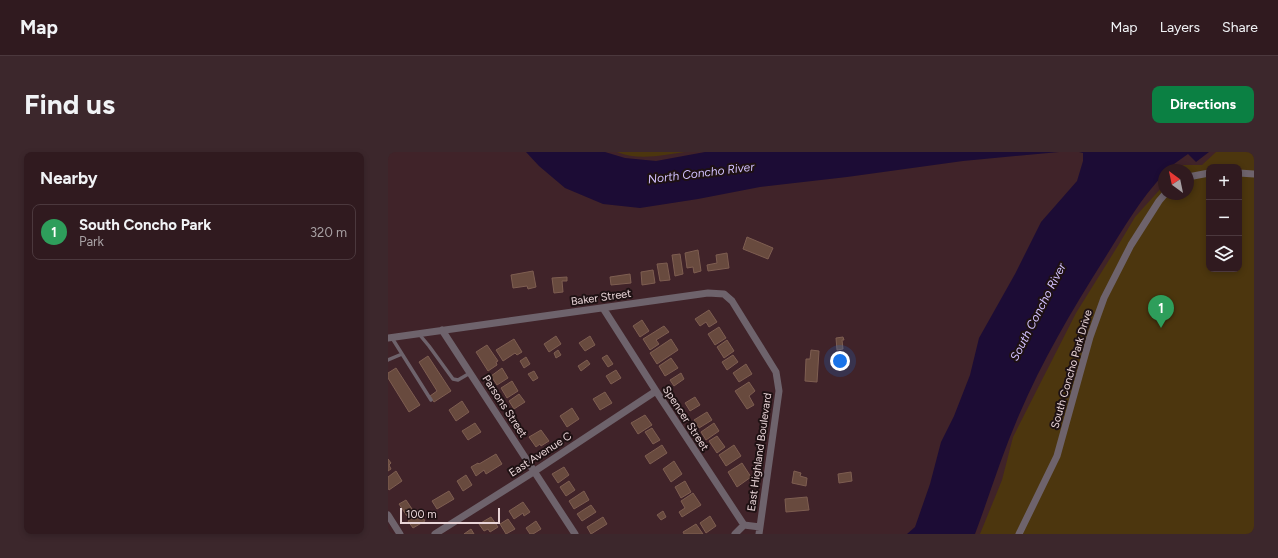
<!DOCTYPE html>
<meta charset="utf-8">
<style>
:root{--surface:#301a1f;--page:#3c272c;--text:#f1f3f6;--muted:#a8a1a4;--line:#4b383d;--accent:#0b8043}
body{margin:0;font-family:Figtree,sans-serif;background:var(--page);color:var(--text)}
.controls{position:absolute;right:12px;top:12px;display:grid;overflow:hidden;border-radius:8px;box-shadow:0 2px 6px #0003}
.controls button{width:36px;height:36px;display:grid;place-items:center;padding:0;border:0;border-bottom:1px solid var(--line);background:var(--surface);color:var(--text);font:20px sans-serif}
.compass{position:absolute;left:770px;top:12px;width:36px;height:36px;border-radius:50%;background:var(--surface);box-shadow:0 2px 6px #0003;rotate:327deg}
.scale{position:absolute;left:12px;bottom:10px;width:100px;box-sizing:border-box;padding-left:4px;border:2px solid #e8d4d7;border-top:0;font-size:11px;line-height:14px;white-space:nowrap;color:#e8d4d7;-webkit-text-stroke:3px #1e1113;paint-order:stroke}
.you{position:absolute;left:452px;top:209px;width:14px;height:14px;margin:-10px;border:3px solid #fff;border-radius:50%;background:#1a73e8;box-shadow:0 0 0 6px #1a73e833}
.badge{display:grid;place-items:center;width:26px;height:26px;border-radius:50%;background:var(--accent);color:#fff;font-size:13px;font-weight:700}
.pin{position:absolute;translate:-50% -33px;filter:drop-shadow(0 1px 2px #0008)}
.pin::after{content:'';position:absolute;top:21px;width:14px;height:12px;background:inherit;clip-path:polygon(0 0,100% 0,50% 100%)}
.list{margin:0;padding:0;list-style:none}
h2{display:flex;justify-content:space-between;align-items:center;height:52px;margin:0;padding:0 16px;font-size:17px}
h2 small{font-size:13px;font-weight:400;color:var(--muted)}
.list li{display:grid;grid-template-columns:26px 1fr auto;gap:12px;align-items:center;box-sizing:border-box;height:56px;margin:0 8px 8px;padding:0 8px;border:1px solid var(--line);border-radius:8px}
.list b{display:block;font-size:15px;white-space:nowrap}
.list p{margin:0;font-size:13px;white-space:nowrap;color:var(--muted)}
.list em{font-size:13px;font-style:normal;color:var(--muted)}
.icon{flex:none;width:22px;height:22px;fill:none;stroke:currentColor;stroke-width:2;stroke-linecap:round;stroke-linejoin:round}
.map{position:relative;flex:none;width:866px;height:382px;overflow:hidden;border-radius:8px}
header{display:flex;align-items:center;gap:24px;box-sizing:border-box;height:56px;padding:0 20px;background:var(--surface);border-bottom:1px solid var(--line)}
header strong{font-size:19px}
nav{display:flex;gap:22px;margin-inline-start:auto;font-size:14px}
.intro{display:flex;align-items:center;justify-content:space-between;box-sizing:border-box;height:96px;padding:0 24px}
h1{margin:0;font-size:28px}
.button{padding:10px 18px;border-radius:8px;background:var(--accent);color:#fff;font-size:14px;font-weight:700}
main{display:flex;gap:24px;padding:0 24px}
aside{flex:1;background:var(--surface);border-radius:8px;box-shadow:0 2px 6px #0003}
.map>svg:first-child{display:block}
.green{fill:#4c360e;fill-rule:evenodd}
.water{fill:#1c0c35}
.building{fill:#684a3e;stroke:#7e5e51}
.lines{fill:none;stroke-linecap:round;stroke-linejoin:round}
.lane{stroke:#6e636c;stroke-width:3.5}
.street{stroke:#6e636c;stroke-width:7}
.labels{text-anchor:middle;stroke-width:4;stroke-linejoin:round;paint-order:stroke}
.street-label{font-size:11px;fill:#e8d4d7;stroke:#1e1113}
.water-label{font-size:12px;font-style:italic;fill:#d1c0fd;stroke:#1e1113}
</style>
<header>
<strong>Map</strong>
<nav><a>Map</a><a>Layers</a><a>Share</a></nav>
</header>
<div class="intro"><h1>Find us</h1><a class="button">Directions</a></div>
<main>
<aside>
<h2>Nearby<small></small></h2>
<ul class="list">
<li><span class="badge" style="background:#2e9e5b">1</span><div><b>South Concho Park</b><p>Park</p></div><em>320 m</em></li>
</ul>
</aside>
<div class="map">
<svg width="866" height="382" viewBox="0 0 866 382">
<rect width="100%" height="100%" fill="#402329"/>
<!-- green -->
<path class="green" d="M229,0H297C275,3 251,9 229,0Z
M828,0H866V382H592L614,328L625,285L688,161L731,92L747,65L776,33V42H800V18H790L795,13H814ZM821,15H851V117H821Z"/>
<!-- water -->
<path class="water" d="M138,0H217L237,6L268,9L317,0H671L575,9L459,25L372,35L310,47L252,56L215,52L177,36L151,14Z
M691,0H821L808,10L800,2L786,12L780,18H776V22C752,47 734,79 715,109C684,158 654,209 631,263C614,302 602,342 587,382H519L527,375L542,332L553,290L566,264L582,223L591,186L627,122L653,70L689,29L695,9V1Z"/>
<!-- building -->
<path class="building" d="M359,85L385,96L380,107L355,97Z
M310,98L313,119L306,121L305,115L299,116L297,101Z
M339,101L341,116L320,119L319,113L329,111L328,103Z
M292,102L295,122L287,124L284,103Z
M279,111L282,128L272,129L269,112Z
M265,118L267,131L254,133L253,120Z
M145,119L148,135L140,137L139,134L125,136L123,123Z
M242,122L243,131L223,133L222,125Z
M179,125V129H174L175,140L166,141L164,126Z
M321,158L329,170L321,175L318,170L312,174L307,167Z
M254,168L261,179L252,185L245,174Z
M276,174L281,180L268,188L271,192L262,198L255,187Z
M331,175L338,186L327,193L320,182Z
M168,184L173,192L161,200L156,192Z
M202,184L207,193L197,199L191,191Z
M455,185L456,188H454L455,197L449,198L448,186Z
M126,187L134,200L129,203L127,201L115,209L108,198Z
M283,187L290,198L269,212L262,201Z
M339,188L346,199L336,206L329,195Z
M99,193L110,209L108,210L109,213L100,219L88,200Z
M170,198L173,203L168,206L166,201Z
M423,198L431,199L429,230L417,229L418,207H422Z
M219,203L225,212L220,215L214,206Z
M345,203L350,210L339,218L334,210Z
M40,204L63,239L46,250L42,244L49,239L31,210Z
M138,205L142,212L136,216L132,209Z
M283,206L290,216L277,224L271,214Z
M199,208L202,212L193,219L190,214Z
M358,212L364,222L351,230L345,221Z
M8,216L32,253L21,260L0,226V221Z
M114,216L120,226L109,233L103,224Z
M228,218L233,226L223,232L218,224Z
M146,219L150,226L145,229L140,222Z
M293,221L296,227L286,234L282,228Z
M124,229L130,239L119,246L113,236Z
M361,230L367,239L361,244L366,253L359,257L347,239Z
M217,240L224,251L212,258L205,247Z
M131,242L137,250L126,257L121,249Z
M307,245L312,253L302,259L297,251Z
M74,249L81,260L68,269L61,258Z
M184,256L191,267L179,275L172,264Z
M319,260L324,268L311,276L306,268Z
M257,263L264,273L250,282L243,271Z
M87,271L93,280L80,288L74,279Z
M326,271L331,279L318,288L313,280Z
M264,276L272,288L265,292L257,280Z
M153,278L161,289L153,294L152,292L148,295L141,285Z
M329,284L337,295L329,301L321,289Z
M274,293L279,301L262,312L257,304Z
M346,293L353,304L338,314L331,303Z
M108,302L114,312L98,322L96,318L88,324L83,315L90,311L91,312Z
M0,307L3,311L1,313L3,317L0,319Z
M286,309L294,322L283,330L275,317Z
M354,311L363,325L349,335L340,320Z
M176,315L181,323L170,331L164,322Z
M8,319L14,329L1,338L0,336V325Z
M406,319L413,321L412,324L419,326L418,334L404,331Z
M463,320L464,329L451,331L450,322Z
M78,323L84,333L75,339L69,329Z
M181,329L187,338L178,344L172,335Z
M297,329L303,340L293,346L287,335Z
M61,339L66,347L49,357L44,349Z
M196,339L201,348L186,357L181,349Z
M305,341L313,353L294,365L291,360L297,356L293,349Z
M419,345L421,358L398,360L397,347Z
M18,348L26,360L19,364L11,352Z
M135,350L142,360L136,364L135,361L126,367L121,359Z
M203,353L208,360L194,369L189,362Z
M275,359L278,365L273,368L269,363Z
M32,361L37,369L25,376L20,369Z
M322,364L328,374L318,381L312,371Z
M103,365L110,375L102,380L100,377L96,379L91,372Z
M215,365L219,372L203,382L199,375Z
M120,367L127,377L118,382L112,372Z
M148,369L153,377L145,382H142L138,376Z
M308,372L315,382H296L295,380Z
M83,377L86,382H76Z"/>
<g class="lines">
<!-- lane -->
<path class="lane" d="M31,182L41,194L65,227L70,228L82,221
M4,186L43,248
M0,208L14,202"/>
<!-- street -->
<path class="street" d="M851,21L866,22
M800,25L821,21
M215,156L268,239L356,373L372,375
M54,178L187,382
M0,186L320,141L336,142L344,149L388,220L391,239L371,382
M0,363L12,382
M47,382L147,319L268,239
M347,382L356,373
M631,382L669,304L702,185L716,146L743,93L771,49L777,42"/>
</g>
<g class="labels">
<!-- street labels -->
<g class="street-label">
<text transform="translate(213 145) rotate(-8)" y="4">Baker Street</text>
<text transform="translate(683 217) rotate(-74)" y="4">South Concho Park Drive</text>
<text transform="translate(117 254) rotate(57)" y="4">Parsons Street</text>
<text transform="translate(298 266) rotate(57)" y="4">Spencer Street</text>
<text transform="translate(371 300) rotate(-82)" y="4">East Highland Boulevard</text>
<text transform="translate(152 302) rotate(-33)" y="4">East Avenue C</text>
</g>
<!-- water labels -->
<g class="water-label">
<text transform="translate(313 21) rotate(-7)" y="4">North Concho River</text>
<text transform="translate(650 160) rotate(-63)" y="4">South Concho River</text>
</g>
</g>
</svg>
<div class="controls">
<button>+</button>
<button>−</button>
<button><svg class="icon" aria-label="layers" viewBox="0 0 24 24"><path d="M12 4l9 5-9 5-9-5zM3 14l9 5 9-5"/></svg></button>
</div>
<svg class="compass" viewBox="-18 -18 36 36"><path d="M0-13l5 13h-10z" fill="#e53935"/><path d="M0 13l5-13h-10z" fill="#a8a1a4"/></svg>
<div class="scale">100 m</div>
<div class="you"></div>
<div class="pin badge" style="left:773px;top:176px;background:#2e9e5b">1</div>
</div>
</main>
